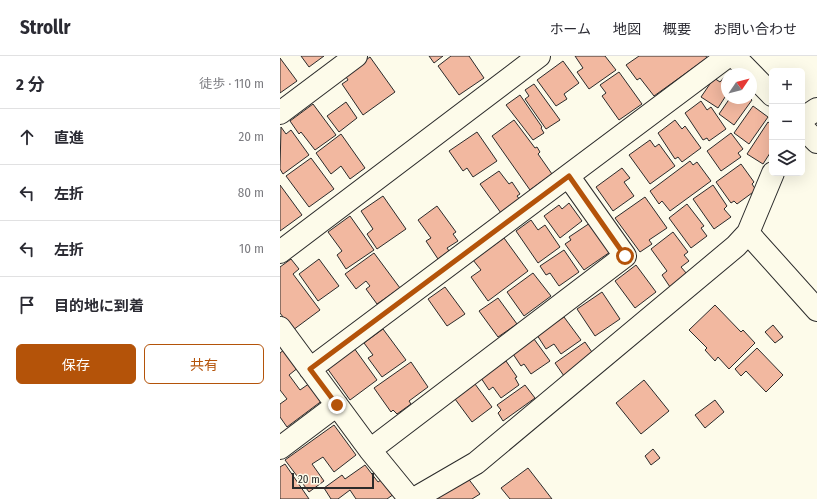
<!DOCTYPE html>
<html lang="ja">
<meta charset="utf-8">
<style>
:root{--surface:#fff;--page:#f7f7f7;--text:#2b2b33;--muted:#7c7c81;--line:#e1e1e2;--accent:#b45309}
body{margin:0;font-family:"Fira Sans Condensed","Noto Sans JP",sans-serif;background:var(--page);color:var(--text)}
.controls{position:absolute;right:12px;top:12px;display:grid;overflow:hidden;border-radius:6px;box-shadow:0 4px 16px #0002}
.controls button{width:36px;height:36px;display:grid;place-items:center;padding:0;border:0;border-bottom:1px solid var(--line);background:var(--surface);color:var(--text);font:20px sans-serif}
.compass{position:absolute;left:441px;top:12px;width:36px;height:36px;border-radius:50%;background:var(--surface);box-shadow:0 4px 16px #0002;rotate:55deg}
.scale{position:absolute;left:12px;bottom:10px;width:82px;box-sizing:border-box;padding-left:4px;border:2px solid #2b2b2b;border-top:0;font-size:11px;line-height:14px;white-space:nowrap;color:#2b2b2b;-webkit-text-stroke:3px #fdfbea;paint-order:stroke}
.stop{position:absolute;width:12px;height:12px;margin:-9px;border:3px solid #b45309;border-radius:50%;background:#fff}
.stop.end{background:#b45309;border-color:#fff;box-shadow:0 1px 4px #0008}
.list{margin:0;padding:0;list-style:none}
h2{display:flex;justify-content:space-between;align-items:center;height:52px;margin:0;padding:0 16px;font-size:17px}
h2 small{font-size:13px;font-weight:400;color:var(--muted)}
.list li{display:grid;grid-template-columns:26px 1fr auto;gap:12px;align-items:center;box-sizing:border-box;height:56px;padding:0 16px;border-top:1px solid var(--line)}
.list b{display:block;font-size:15px;white-space:nowrap}
.list em{font-size:13px;font-style:normal;color:var(--muted)}
.actions{display:flex;gap:8px;padding:12px 16px}
.actions a{flex:1;padding:9px 0;border:1px solid var(--accent);border-radius:6px;text-align:center;font-size:14px;color:var(--accent)}
.actions .main{background:var(--accent);color:#fff}
.icon{flex:none;width:22px;height:22px;fill:none;stroke:currentColor;stroke-width:2;stroke-linecap:round;stroke-linejoin:round}
.map{position:relative;flex:none;width:537px;height:443px;overflow:hidden}
header{display:flex;align-items:center;gap:24px;box-sizing:border-box;height:56px;padding:0 20px;background:var(--surface);border-bottom:1px solid var(--line)}
header strong{font-size:19px}
nav{display:flex;gap:22px;margin-inline-start:auto;font-size:14px}
main{display:flex}
aside{flex:1;background:var(--surface)}
.map>svg:first-child{display:block}
.building{fill:#f2b8a0;stroke:#2b2b2b}
.lines{fill:none;stroke-linecap:round;stroke-linejoin:round}
.minor-casing{stroke:#2b2b2b;stroke-width:24}
.primary-casing{stroke:#2b2b2b;stroke-width:24}
.minor{stroke:#fdfbea;stroke-width:22}
.primary{stroke:#fdfbea;stroke-width:22}
.route{stroke:#b45309;stroke-width:5}
</style>
<header>
<strong>Strollr</strong>
<nav><a>ホーム</a><a>地図</a><a>概要</a><a>お問い合わせ</a></nav>
</header>
<main>
<aside>
<h2>2 分<small>徒歩 · 110 m</small></h2>
<ul class="list">
<li><svg class="icon" aria-label="ahead" viewBox="0 0 24 24"><path d="M12 20V5M6 11l6-6 6 6"/></svg><div><b>直進</b></div><em>20 m</em></li>
<li><svg class="icon" aria-label="left" viewBox="0 0 24 24"><path d="M17 20v-9H6M10 6l-5 5 5 5"/></svg><div><b>左折</b></div><em>80 m</em></li>
<li><svg class="icon" aria-label="left" viewBox="0 0 24 24"><path d="M17 20v-9H6M10 6l-5 5 5 5"/></svg><div><b>左折</b></div><em>10 m</em></li>
<li><svg class="icon" aria-label="arrive" viewBox="0 0 24 24"><path d="M6 21V4h12l-3 4 3 4H6"/></svg><div><b>目的地に到着</b></div></li>
</ul>
<div class="actions"><a class="main">保存</a><a>共有</a></div>
</aside>
<div class="map">
<svg width="537" height="443" viewBox="0 0 537 443">
<rect width="100%" height="100%" fill="#fdfbea"/>
<!-- building -->
<path class="building" d="M21,0H44L29,11Z
M149,0H163L154,7Z
M171,0H189L204,22L179,39L158,10Z
M295,0H325L336,14L309,33L297,16L303,12Z
M359,0H426L427,2L374,40L360,22L357,24L346,9Z
M90,1L115,36L83,59L62,28L68,24L65,19Z
M0,2L17,25L0,37Z
M283,5L299,27L284,38L287,43L276,50L257,24Z
M339,16L362,48L339,64L322,40L326,37L320,29Z
M446,19L447,38L438,52L421,41L434,22L440,26Z
M254,28L280,64L266,73L245,43L249,40L245,34Z
M240,39L262,71L261,72L264,77L253,84L226,49Z
M450,42H470L472,44L454,69L439,58Z
M421,45L427,54L431,51L446,73L429,85L427,82L423,84L405,57Z
M66,46L77,62L59,76L47,60Z
M33,48L56,79L35,94L21,76L19,78L10,65Z
M473,50L488,61L469,88L454,77Z
M234,64L255,92L257,91L260,96L258,98L272,118L250,134L212,80Z
M395,64L402,73L405,70L421,92L402,106L398,101L395,103L378,77Z
M488,66L492,69V94L483,108L467,98Z
M1,71L6,78L11,74L29,99L3,118L0,113Z
M197,76L217,105L193,121L187,112L183,115L169,95Z
M451,77L463,93L458,97L461,101L441,115L427,95Z
M61,78L85,112L70,123L61,110L51,118L36,97Z
M370,84L375,91L379,88L395,110L370,128L349,99Z
M31,102L54,133L29,151L6,120Z
M410,105L413,109L417,106L431,125L390,155L382,145L379,148L370,135Z
M461,108L474,126L472,128L476,134L457,148L454,145L451,147L436,126Z
M342,112L350,122L344,126L354,140L333,155L316,131Z
M219,115L229,128L232,126L240,138L237,140L240,144L221,157L200,128Z
M0,129L22,159L0,175Z
M433,129L447,150L444,153L451,161L434,173L413,143Z
M103,140L126,173L97,193L87,178L93,173L81,155Z
M365,141L387,172L369,184L372,188L360,196L335,162Z
M289,147L302,165L280,182L264,160L279,149L282,153Z
M407,148L424,170L421,172L427,180L411,192L389,162Z
M157,150L176,176L173,178L178,185L167,192L169,195L158,203L146,185L151,182L138,164Z
M70,160L94,194L66,213L57,199L62,195L48,176Z
M251,164L258,174L265,169L280,191L258,207L236,175Z
M313,165L333,194L304,214L285,188L291,184L289,181Z
M393,176L408,196L404,199L409,205L401,211L407,218L390,231L382,219L387,215L371,193Z
M224,182L248,215L208,245L191,221L201,214L193,204Z
M284,194L299,216L279,230L270,217L266,219L260,210Z
M94,197L120,232L97,248L86,233L90,230L86,225L76,233L65,218Z
M11,203L19,213L13,218L40,254L13,274L0,257V211Z
M39,203L59,230L38,245L19,218Z
M356,209L376,236L355,252L335,225Z
M253,217L271,240L244,260L227,236Z
M165,231L185,258L167,270L148,243Z
M322,236L340,263L315,280L297,253Z
M218,242L237,268L218,281L199,255Z
M435,249L461,276L463,274L475,287L449,313L438,301L435,305L425,294L427,292L409,274Z
M284,261L301,284L281,298L274,288L266,293L257,279Z
M493,269L503,281L495,287L485,276Z
M103,273L126,304L102,321L88,302L93,299L84,287Z
M254,283L270,305L251,318L244,308L241,310L233,298Z
M305,286L314,299L284,320L275,307Z
M74,292L97,324L70,344L47,312Z
M477,292L503,319L486,336L466,315L461,320L455,313Z
M5,293L19,311L9,319L20,334L30,327L43,344L7,371L0,361V348L7,343L0,334V297Z
M226,305L237,321L235,322L239,329L221,342L213,331L209,334L201,322Z
M131,306L148,331L129,345L131,348L117,358L113,354L111,356L94,332Z
M364,324L389,355L361,378L336,347Z
M195,328L212,351L192,366L175,343Z
M245,329L255,342L223,365L218,357L221,354L217,349Z
M435,344L444,356L425,372L415,359Z
M54,369L76,399L54,416L43,401L32,408L44,425L29,436L5,404Z
M373,393L380,402L371,409L365,400Z
M5,408L29,443H0V411Z
M85,409L98,426L101,424L114,438L107,443H76L70,434L58,443H51L44,432L62,419L65,423Z
M248,412L272,443H230L221,432Z
M187,421L200,438L192,443H156Z"/>
<g class="lines">
<defs>
<path id="minor" d="M0,57L76,0
M522,63L537,53
M468,177L537,254
M0,196L259,0
M0,272L90,394L130,443
M30,313L448,0
M0,392L57,349
M90,394L345,200L289,121
M134,443L196,407L456,190L468,177L493,117"/>
<path id="primary" d="M454,0L492,39
M522,71L537,86"/>
</defs>
<!-- minor casing -->
<use href="#minor" class="minor-casing"/>
<!-- primary casing -->
<use href="#primary" class="primary-casing"/>
<!-- minor -->
<use href="#minor" class="minor"/>
<!-- primary -->
<use href="#primary" class="primary"/>
</g>
<g class="lines">
<!-- route -->
<path class="route" d="M57,349L30,313L289,120L345,200"/>
</g>
</svg>
<div class="controls">
<button>+</button>
<button>−</button>
<button><svg class="icon" aria-label="layers" viewBox="0 0 24 24"><path d="M12 4l9 5-9 5-9-5zM3 14l9 5 9-5"/></svg></button>
</div>
<svg class="compass" viewBox="-18 -18 36 36"><path d="M0-13l5 13h-10z" fill="#e53935"/><path d="M0 13l5-13h-10z" fill="#7c7c81"/></svg>
<div class="scale">20 m</div>
<div class="stop" style="left:345px;top:200px"></div>
<div class="stop end" style="left:57px;top:349px"></div>
</div>
</main>
